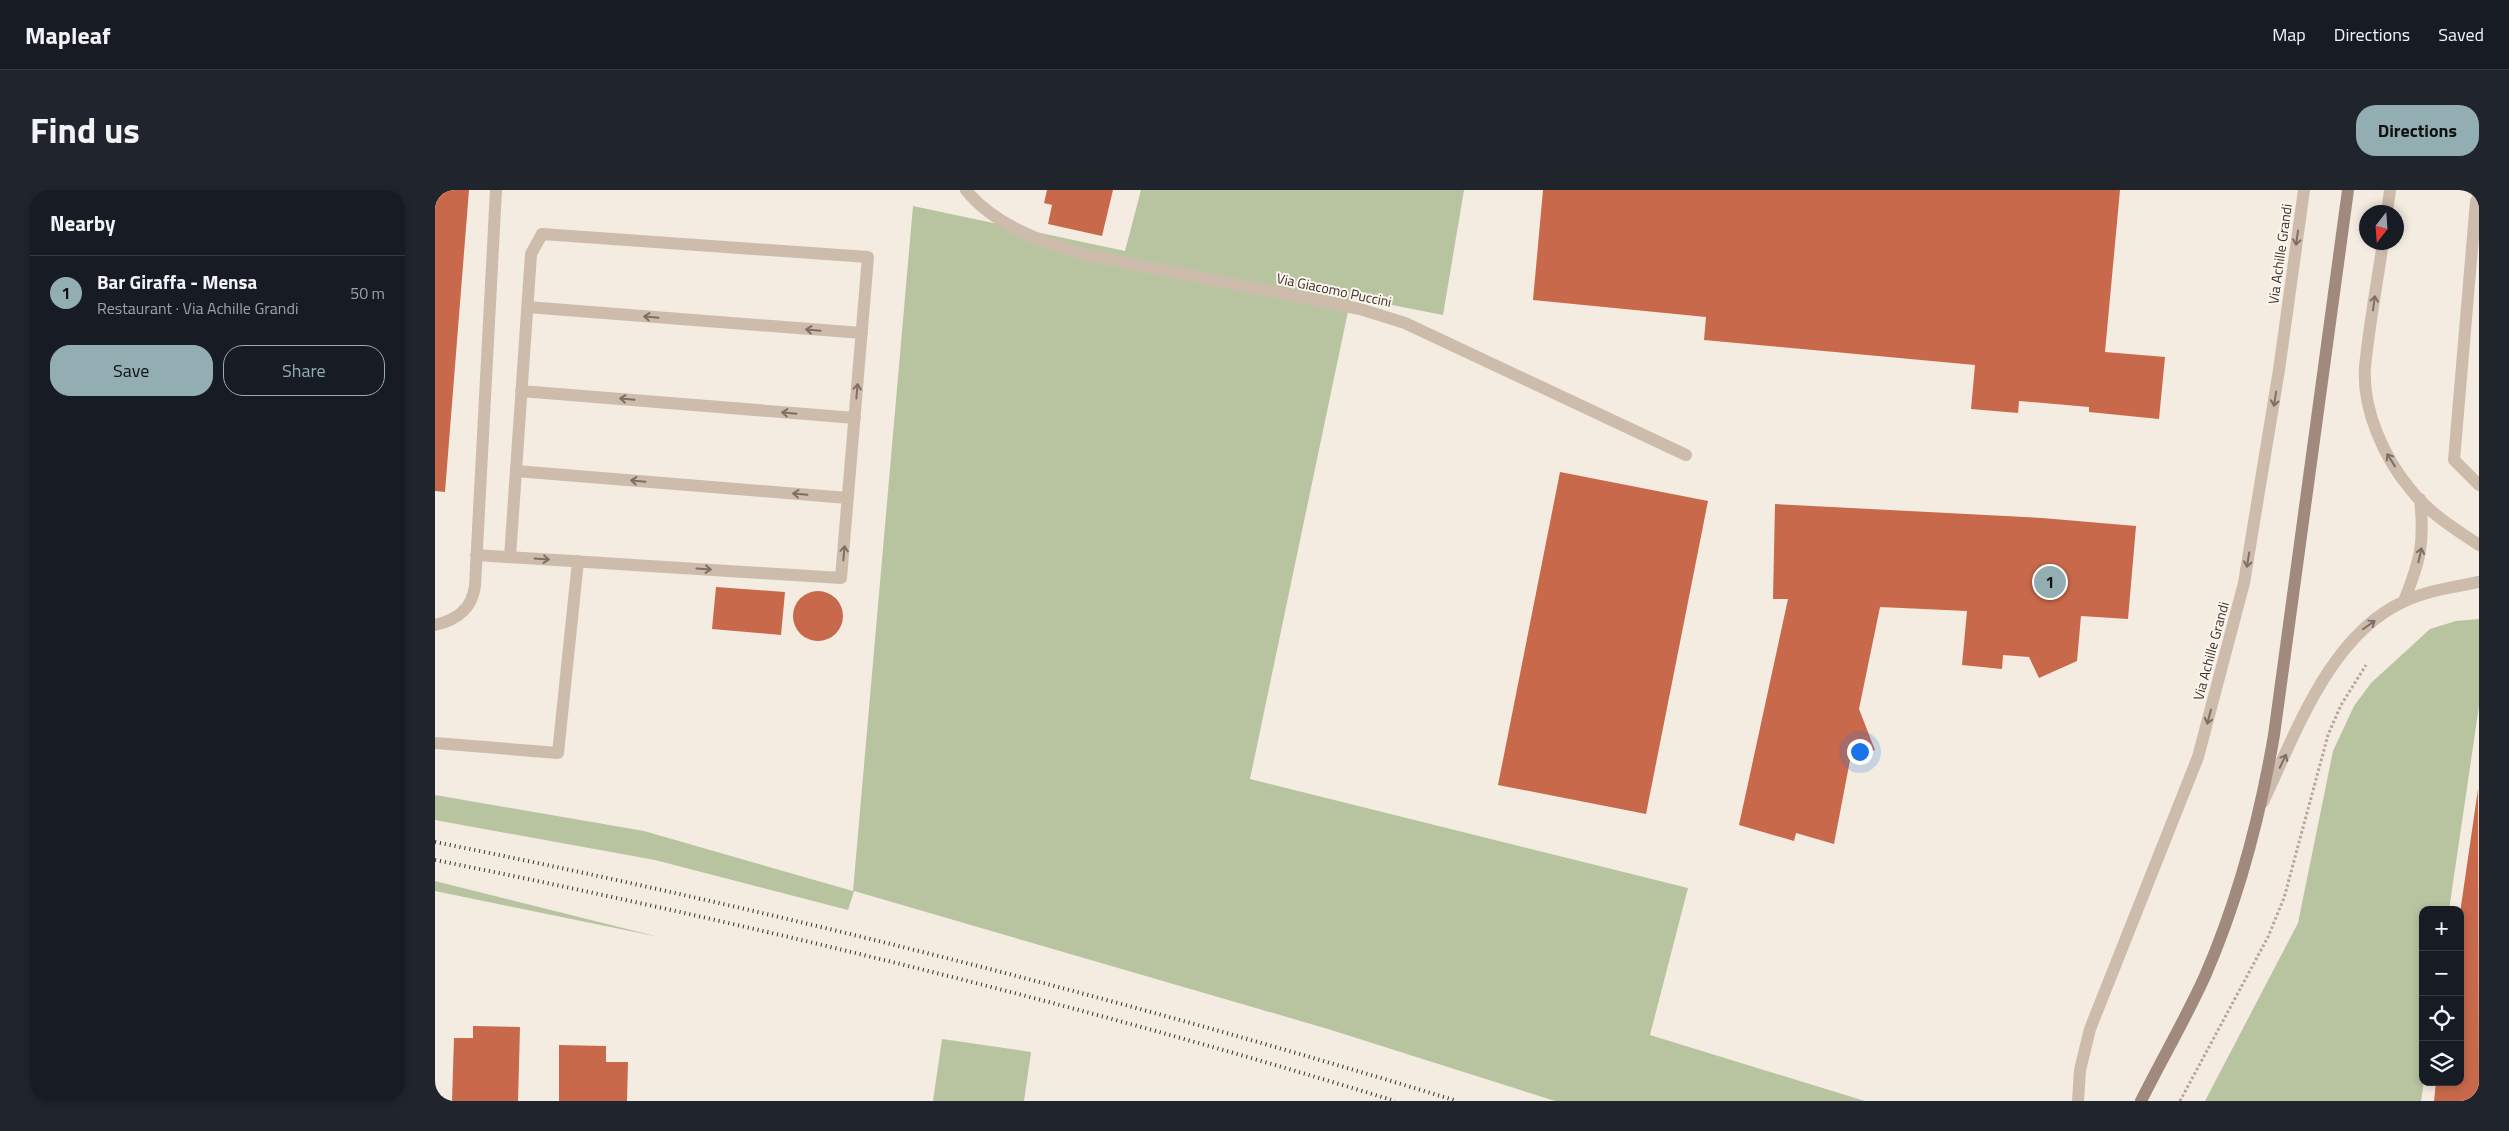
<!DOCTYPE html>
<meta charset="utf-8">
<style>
:root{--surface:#171b24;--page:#20242c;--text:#f1f3f6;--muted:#9ea1a6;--line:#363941;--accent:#92aeb2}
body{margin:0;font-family:"Titillium Web",sans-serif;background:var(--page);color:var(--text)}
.controls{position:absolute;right:15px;bottom:15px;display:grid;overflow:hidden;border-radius:10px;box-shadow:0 2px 8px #0003}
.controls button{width:45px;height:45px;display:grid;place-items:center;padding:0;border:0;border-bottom:1px solid var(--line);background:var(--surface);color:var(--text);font:25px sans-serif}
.compass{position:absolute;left:1924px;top:15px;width:45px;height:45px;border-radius:50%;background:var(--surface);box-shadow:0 2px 8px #0003;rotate:197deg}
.you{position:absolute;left:1424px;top:561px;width:18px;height:18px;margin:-12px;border:4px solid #fff;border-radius:50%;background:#1a73e8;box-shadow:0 0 0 8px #1a73e833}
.badge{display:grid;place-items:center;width:32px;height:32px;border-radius:50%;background:var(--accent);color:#111;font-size:16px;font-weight:700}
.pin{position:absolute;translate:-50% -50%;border:2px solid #fff;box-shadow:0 1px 5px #0006}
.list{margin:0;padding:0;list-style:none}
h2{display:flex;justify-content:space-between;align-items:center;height:65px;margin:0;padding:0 20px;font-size:21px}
h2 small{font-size:16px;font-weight:400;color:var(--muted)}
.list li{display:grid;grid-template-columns:32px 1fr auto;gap:15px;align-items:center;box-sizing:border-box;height:75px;padding:0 20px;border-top:1px solid var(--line)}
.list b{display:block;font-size:19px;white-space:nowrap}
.list p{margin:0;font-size:16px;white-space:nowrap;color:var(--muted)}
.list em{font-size:16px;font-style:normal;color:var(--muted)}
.actions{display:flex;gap:10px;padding:15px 20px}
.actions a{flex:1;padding:11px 0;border:1px solid var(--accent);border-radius:20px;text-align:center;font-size:18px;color:var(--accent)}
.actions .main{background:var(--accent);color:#111}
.icon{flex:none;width:28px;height:28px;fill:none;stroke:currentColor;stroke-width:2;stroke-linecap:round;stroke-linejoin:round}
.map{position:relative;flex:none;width:2044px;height:911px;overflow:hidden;border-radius:20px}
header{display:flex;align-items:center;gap:30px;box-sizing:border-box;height:70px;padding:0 25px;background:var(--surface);border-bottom:1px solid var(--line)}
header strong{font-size:24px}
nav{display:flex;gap:28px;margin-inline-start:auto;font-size:18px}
.intro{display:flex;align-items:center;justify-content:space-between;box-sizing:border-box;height:120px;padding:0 30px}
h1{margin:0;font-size:35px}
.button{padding:12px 22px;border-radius:20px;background:var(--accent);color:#111;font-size:18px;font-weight:700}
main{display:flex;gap:30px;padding:0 30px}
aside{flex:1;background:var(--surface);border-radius:20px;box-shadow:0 2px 8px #0003}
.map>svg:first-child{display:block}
.green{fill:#b8c4a0}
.building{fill:#c8694b}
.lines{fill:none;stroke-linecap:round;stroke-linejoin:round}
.path{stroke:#b9a596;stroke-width:3;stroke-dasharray:2.5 2.5;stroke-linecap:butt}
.service{stroke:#cdbbac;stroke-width:12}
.minor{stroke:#cdbbac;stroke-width:12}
.secondary{stroke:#a18a7d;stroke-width:12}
.rail{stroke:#3b302b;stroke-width:4;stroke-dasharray:1 4;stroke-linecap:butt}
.oneway{stroke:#7d6f65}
.labels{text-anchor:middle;stroke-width:4;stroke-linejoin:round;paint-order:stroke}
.street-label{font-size:14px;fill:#3b302b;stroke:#fbf5ee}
</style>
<header>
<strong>Mapleaf</strong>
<nav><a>Map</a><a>Directions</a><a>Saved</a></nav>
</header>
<div class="intro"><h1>Find us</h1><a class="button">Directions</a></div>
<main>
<aside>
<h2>Nearby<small></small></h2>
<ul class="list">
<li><span class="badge">1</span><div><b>Bar Giraffa - Mensa</b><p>Restaurant · Via Achille Grandi</p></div><em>50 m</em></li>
</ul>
<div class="actions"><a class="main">Save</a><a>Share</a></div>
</aside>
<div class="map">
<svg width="2044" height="911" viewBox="0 0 2044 911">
<rect width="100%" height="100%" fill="#f4ebe1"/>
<!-- green -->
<path class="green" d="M706,0H1029L1008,125L916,107L815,589L1253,698L1215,845L1430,911H1120L893,839L419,701L413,720L220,670L0,630V605L209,641L418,701L478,16L690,61Z
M2044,429V516L2014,720H1988L1989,892L1986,911H1770L1863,733L1898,561L1919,516L1936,493L1995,439L2021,431Z
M0,691L224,747L0,701Z
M507,849L596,862L589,911H498Z"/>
<!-- building -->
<path class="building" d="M0,0H34L10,302L0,301Z
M612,0H678L667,46L613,34L617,15L609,13Z
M1108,0H1685L1670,162L1730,167L1724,229L1654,222V217L1584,211L1583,223L1536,219L1540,175L1269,150L1271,127L1098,110Z
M1125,282L1273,311L1211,624L1063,595Z
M1340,314L1607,328L1701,336L1693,429L1646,426L1642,471L1604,488L1594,467L1568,465L1567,479L1527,475L1532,421L1445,417L1424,519L1440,560L1416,565L1399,654L1361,643L1359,651L1304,635L1353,409H1338Z
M281,397L350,402L346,445L277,439Z
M358 426a25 25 0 1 1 50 0a25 25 0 1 1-50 0Z
M2043,599L2044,911H1999L2001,892H2025V723Z
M38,836L85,837L83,911H17L19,848H38Z
M124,855L171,856V872H193L192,911H124Z"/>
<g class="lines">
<!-- path -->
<path class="path" d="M1745,911L1833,747L1849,708L1893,545L1906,515L1931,475"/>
<!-- service -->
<path class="service" d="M2044,8L2041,11L2019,270L2044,295
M92,117L427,143
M86,201L420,228
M81,281L413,308
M41,365L406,388L433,67L107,44L96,64L75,367
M1969,411C1985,371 1990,353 1985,309
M0,435C22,430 37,419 40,396L61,0
M0,553L123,563L143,371"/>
<!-- minor -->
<path class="minor" d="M531,0C557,33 604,51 643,63L925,119L970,133L1251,265
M1952,22L1955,0
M1948,52C1942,94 1934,136 1930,177C1927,219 1949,268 1976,300C1994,323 2020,339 2044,355
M1828,612C1861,543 1895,444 1970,411C1994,400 2019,397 2044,392
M1643,911L1645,880L1655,839L1763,567L1809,393L1844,180L1869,0"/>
<!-- secondary -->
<path class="secondary" d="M1706,911C1727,869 1751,828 1770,786C1804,708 1825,627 1839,545L1913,0"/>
<!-- rail -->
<path class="rail" d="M0,652C345,721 686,808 1022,911
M0,670C324,735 645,814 960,911"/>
</g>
<!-- one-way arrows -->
<defs><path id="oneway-shaft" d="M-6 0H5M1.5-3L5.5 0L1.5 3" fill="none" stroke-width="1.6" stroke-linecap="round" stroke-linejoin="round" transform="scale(1.25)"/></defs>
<g class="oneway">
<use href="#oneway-shaft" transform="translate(1862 48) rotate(98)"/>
<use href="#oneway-shaft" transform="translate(1939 113) rotate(-82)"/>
<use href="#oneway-shaft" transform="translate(216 127) rotate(-175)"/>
<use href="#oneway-shaft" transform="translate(378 140) rotate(-175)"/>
<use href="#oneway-shaft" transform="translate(422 201) rotate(-85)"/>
<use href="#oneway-shaft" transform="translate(192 209) rotate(-175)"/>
<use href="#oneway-shaft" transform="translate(1840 209) rotate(99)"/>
<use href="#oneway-shaft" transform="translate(354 223) rotate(-175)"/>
<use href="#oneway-shaft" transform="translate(1956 270) rotate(-122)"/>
<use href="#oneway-shaft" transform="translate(203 291) rotate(-175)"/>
<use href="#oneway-shaft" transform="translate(365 304) rotate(-175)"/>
<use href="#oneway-shaft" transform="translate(409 363) rotate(-85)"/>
<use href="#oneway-shaft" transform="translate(1985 365) rotate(-77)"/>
<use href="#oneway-shaft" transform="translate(107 369) rotate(4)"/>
<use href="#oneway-shaft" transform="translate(1813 370) rotate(99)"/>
<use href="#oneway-shaft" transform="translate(269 379) rotate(4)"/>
<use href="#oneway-shaft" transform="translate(1934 435) rotate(-35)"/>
<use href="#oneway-shaft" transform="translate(1774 527) rotate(105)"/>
<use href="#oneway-shaft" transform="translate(1848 571) rotate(-64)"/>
</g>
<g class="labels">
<!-- street labels -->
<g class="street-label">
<text transform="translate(1845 64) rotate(-82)" y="5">Via Achille Grandi</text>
<text transform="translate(899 100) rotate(12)" y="5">Via Giacomo Puccini</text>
<text transform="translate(1776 461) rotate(-75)" y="5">Via Achille Grandi</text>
</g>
</g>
</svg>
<div class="controls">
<button>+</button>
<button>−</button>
<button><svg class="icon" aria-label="locate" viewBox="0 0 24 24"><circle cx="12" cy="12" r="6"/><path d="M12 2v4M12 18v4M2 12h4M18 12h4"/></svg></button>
<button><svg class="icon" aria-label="layers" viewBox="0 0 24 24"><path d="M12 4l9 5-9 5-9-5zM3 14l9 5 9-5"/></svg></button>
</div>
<svg class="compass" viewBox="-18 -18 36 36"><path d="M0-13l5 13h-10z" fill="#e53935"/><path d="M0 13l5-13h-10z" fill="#9ea1a6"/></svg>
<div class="you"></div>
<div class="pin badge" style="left:1615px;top:392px">1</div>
</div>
</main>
